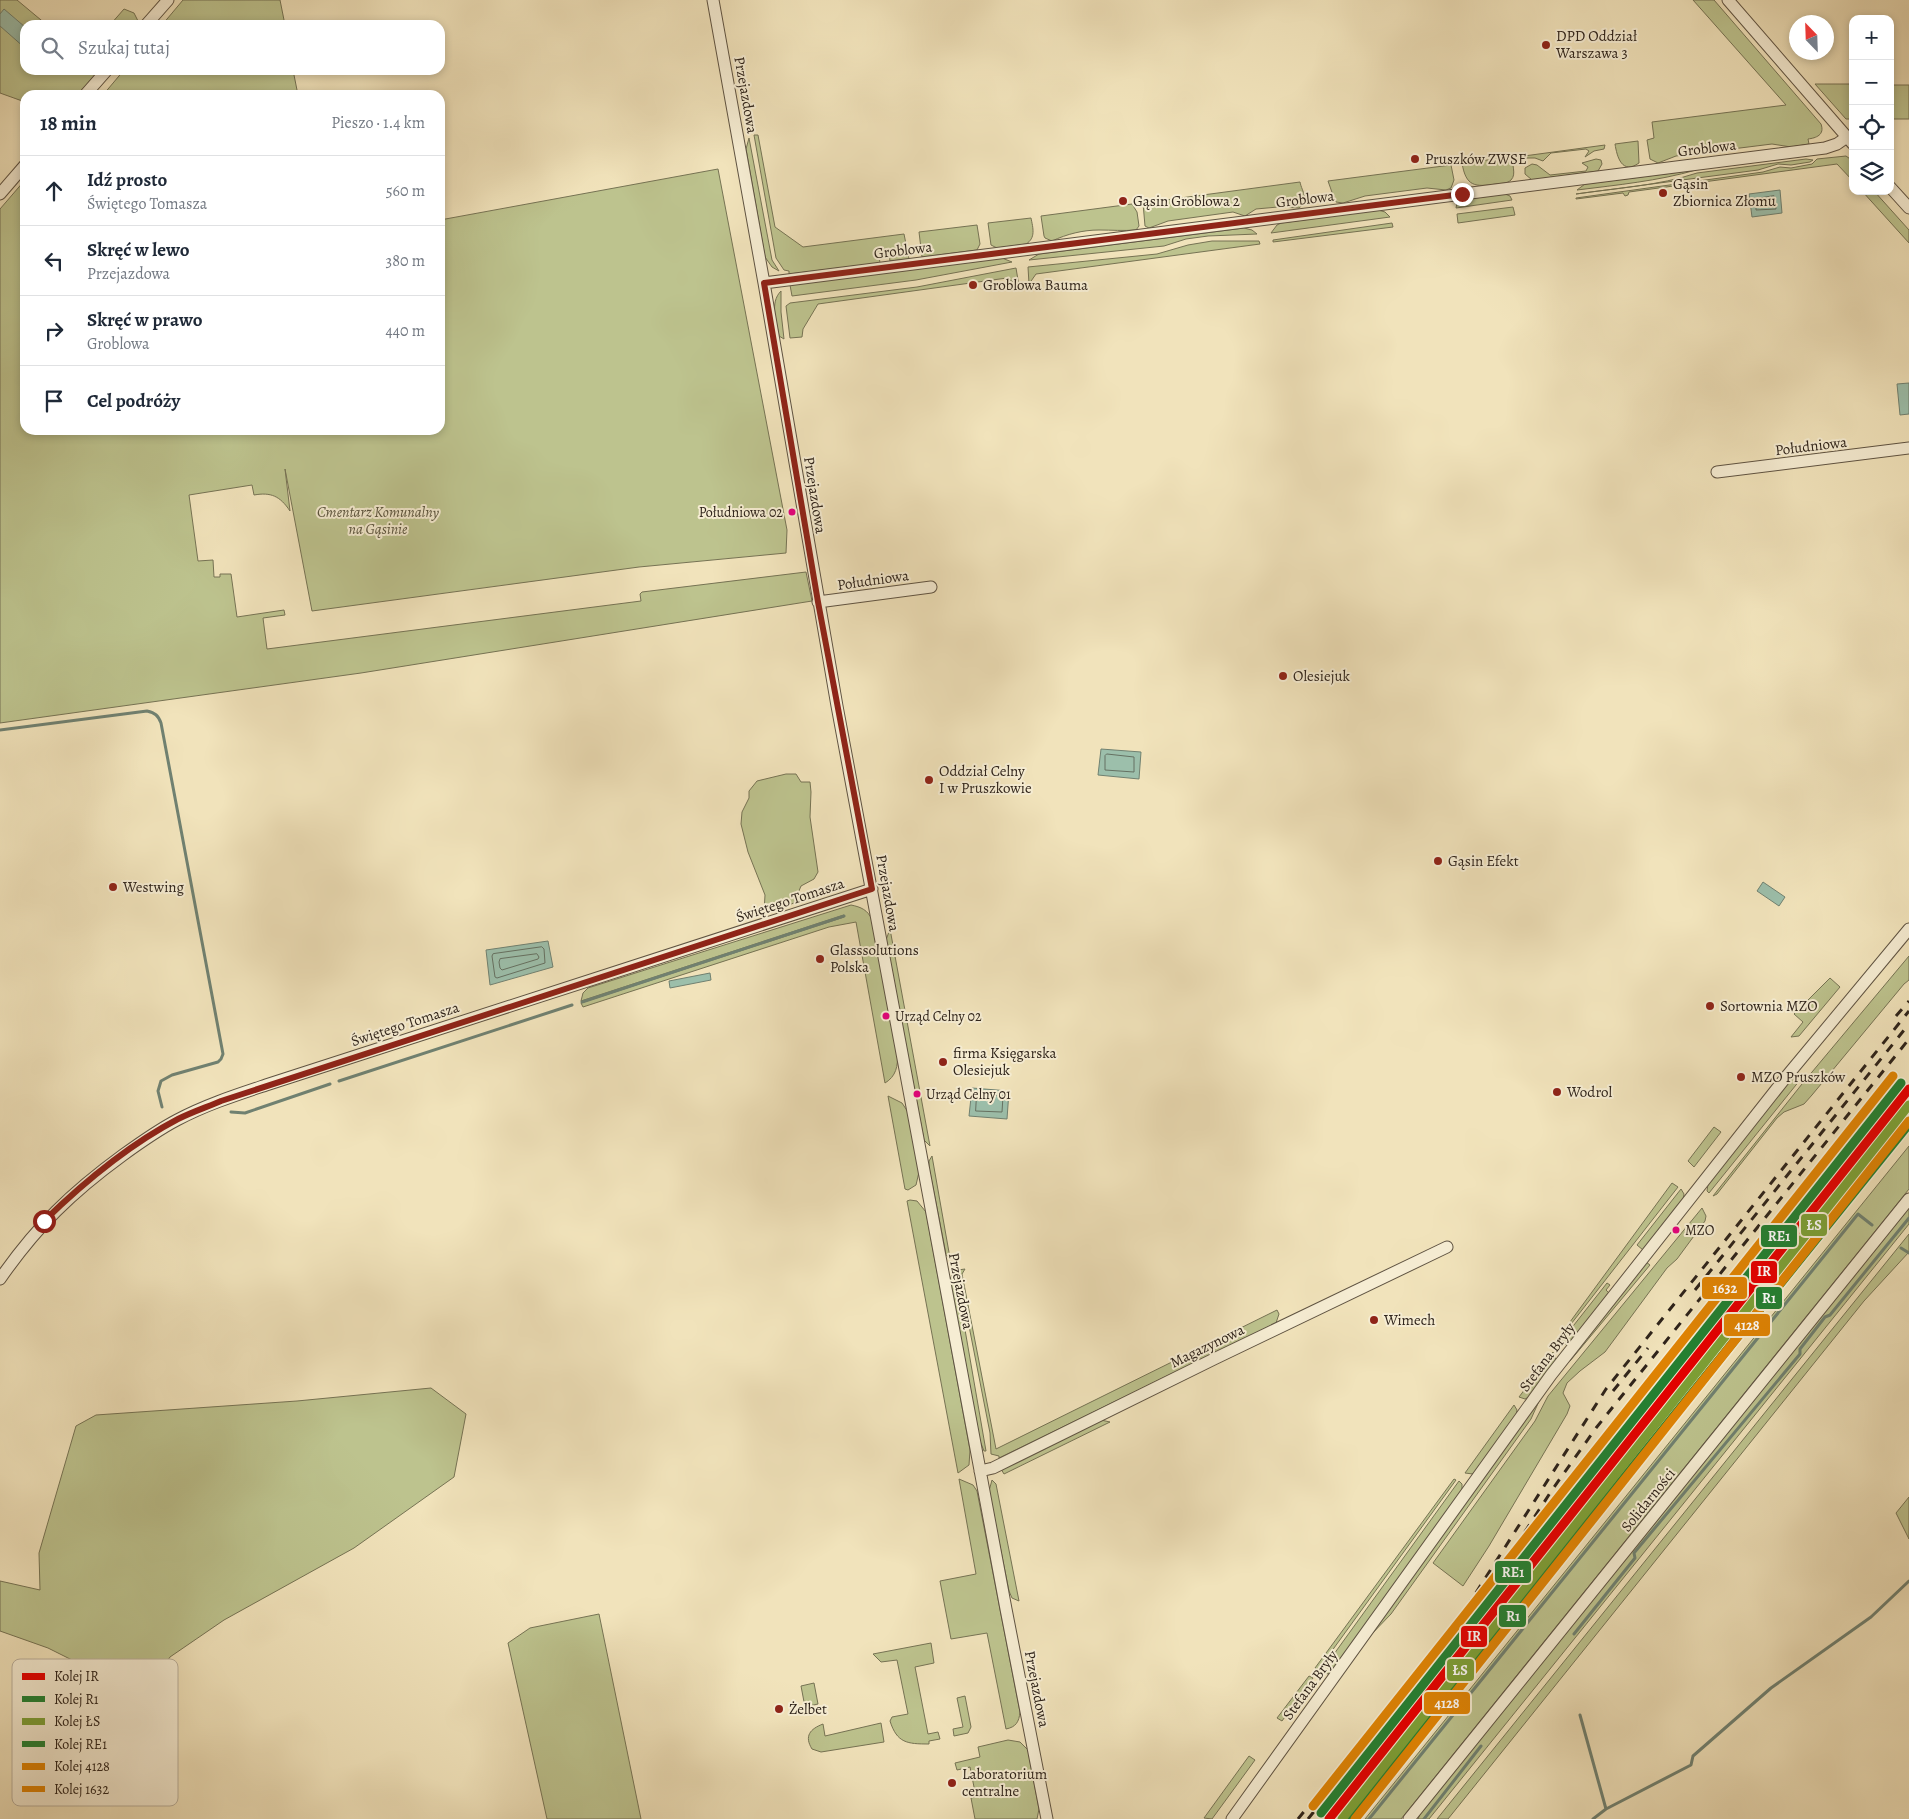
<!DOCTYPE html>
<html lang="pl">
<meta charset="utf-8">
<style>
:root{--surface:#fff;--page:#f6f6f7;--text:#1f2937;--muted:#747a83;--line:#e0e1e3}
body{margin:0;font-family:Alegreya,serif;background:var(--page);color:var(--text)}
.controls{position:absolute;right:15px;top:15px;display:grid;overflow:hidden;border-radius:10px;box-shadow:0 2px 8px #0003}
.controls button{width:45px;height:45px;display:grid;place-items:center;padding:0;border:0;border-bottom:1px solid var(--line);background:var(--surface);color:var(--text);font:25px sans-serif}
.compass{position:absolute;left:1789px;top:15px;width:45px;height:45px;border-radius:50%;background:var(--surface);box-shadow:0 2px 8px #0003;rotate:337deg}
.stop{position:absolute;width:15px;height:15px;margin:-11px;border:4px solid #8f2418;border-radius:50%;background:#fff}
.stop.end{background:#8f2418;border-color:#fff;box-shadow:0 1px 5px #0008}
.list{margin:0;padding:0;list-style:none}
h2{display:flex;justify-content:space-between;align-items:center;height:65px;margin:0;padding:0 20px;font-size:21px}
h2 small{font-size:16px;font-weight:400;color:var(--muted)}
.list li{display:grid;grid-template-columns:32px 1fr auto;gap:15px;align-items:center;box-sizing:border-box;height:70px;padding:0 20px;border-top:1px solid var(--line)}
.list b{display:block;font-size:19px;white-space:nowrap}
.list p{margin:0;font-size:16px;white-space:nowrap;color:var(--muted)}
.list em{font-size:16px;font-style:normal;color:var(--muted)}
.icon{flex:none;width:28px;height:28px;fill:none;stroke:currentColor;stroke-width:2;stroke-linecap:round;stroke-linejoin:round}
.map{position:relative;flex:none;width:1909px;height:1819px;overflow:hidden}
.search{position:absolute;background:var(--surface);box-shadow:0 2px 8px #0003;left:20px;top:20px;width:425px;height:55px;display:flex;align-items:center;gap:12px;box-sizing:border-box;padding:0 18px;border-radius:15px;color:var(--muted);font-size:19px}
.panel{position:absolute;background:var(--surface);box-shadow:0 2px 8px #0003;left:20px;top:90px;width:425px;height:345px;border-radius:15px}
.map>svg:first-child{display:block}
.green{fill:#bdc38e;stroke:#767354}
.water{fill:#9cbfab;stroke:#708171}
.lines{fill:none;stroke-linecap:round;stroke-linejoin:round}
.shore{stroke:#657162;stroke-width:1}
.stream{stroke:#708171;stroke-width:3}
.minor-casing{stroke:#5f5342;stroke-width:13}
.minor{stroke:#f6edd3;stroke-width:11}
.rail{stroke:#2e231a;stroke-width:3;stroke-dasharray:9 9;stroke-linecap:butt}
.rail-1-casing{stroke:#f6edd3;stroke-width:12}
.rail-2-casing{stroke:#f6edd3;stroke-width:12}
.rail-3-casing{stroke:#f6edd3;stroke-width:12}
.rail-4-casing{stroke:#f6edd3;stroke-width:12}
.rail-5-casing{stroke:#f6edd3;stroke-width:12}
.rail-6-casing{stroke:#f6edd3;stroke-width:12}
.rail-1{stroke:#e50000;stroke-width:9}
.rail-2{stroke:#238132;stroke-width:9}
.rail-3{stroke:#7da136;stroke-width:9}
.rail-4{stroke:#238132;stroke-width:9}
.rail-5{stroke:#e08404;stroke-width:9}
.rail-6{stroke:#e08404;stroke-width:9}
.route{stroke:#8f2418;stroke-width:6}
.poi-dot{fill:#8f2418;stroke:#f6edd3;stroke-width:2}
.bus-dot{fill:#e5007d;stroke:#f6edd3;stroke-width:2}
.labels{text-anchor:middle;stroke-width:4;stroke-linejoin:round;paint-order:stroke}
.bus-label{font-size:14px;fill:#2e231a;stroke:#f6edd3;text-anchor:start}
.poi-label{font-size:15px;fill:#2e231a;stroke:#f6edd3;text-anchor:start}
.street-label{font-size:15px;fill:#2e231a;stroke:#f6edd3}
.park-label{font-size:15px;font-style:italic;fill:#59533d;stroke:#f6edd3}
.key{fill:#f6edd3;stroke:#bab09c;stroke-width:1}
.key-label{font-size:14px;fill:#2e231a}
.line-badge{stroke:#f6edd3;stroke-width:2}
.badge-label{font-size:14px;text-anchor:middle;font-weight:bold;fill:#fff}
</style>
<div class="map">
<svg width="1909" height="1819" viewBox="0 0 1909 1819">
<rect width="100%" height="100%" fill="#f1e3bb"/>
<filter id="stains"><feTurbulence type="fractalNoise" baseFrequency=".004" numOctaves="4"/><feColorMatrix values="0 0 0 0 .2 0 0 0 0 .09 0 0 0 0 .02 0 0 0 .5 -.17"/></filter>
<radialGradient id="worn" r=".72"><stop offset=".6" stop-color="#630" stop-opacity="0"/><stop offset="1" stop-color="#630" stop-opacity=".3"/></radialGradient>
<!-- green -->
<path class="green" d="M0,0H17L47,25H25V70H99L78,95H25V102L0,93Z
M183,0H280L285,25H162Z
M1693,0H1714L1821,124C1825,135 1816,138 1808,139L1809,144L1791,147L1772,144L1676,156L1658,163L1650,159L1647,140L1654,138L1652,122L1786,105Z
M124,9L134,13L139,23L137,25H110Z
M124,70H293L298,95H103Z
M1815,84H1853V119H1846Z
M1890,85H1909V119H1890Z
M754,135H758L775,227L803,247L904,234L909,259L890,261L889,255L879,256L880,263L789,274V271L784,270L776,258Z
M749,138L772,260L779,271L772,267L765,257L746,149Z
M1638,141L1639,163C1622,175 1617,157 1615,144Z
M1605,145L1604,149L1594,151L1585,157L1589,151L1586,149L1551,153L1543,161L1535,158H1525L1524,156Z
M1846,156L1853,161V181L1837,164L1629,192L1628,195L1625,196L1623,193L1576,199V198L1763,172L1780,167L1791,168L1812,164L1817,159Z
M1513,157C1511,164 1517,174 1511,180C1507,184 1501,183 1496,184C1475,187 1466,187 1462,163Z
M1596,159L1601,160L1602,164L1598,171L1532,180L1525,174V168L1532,164L1537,165L1550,175L1586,171L1588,167L1582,163Z
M1806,159L1813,160L1810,162L1791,165L1778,164L1758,170L1576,194C1616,188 1658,186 1697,173Z
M1451,165L1454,180L1451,188L1446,190L1427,188L1365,196L1343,203L1336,202L1334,198L1328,181Z
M718,169L787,530L786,553L639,567L312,611L285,469L290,511C280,496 271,492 254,495L252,485L189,495L198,561L213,560L214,577H220V574H231L237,617L284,610L285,615L263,618L267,649L641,601L640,594L642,592L806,572L812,601L361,673L0,723V209L25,180V430H440V220Z
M1696,170C1658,181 1617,185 1577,190L1585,184Z
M1300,182C1302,192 1310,200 1299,208L1278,207L1256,209L1245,216L1233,212L1168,221L1149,228L1145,226L1143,203Z
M1862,191H1874L1909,230V243Z
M1505,194L1510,196L1512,200L1456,208L1457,203L1461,200Z
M1132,204L1137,212L1139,226L1136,230C1123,231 1112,230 1099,230C1083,230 1067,234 1052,241L1045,238L1044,236L1041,216Z
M1513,207L1515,215L1458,223L1457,214Z
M1378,210L1385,212L1390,217L1271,233L1277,225L1281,223Z
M1031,218C1033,228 1036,238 1026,244L997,248L991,245L988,223Z
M1392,223L1393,227L1273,242V240Z
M977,225L980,244L977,250L922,257L919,232Z
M1244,228L1252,230L1257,234L1208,236L1186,239L1164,246L1029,260L1039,254Z
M1212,241H1259L1260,244L1036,274L1029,284L1028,267L1157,254L1188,245Z
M1002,258L1012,262L916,280L792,296L790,285Z
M1016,268L1019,286L1007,278L818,304L803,329L802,337L790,338L786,306L790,303L917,287Z
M781,291V312L784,339L779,336C777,322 769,303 781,291Z
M786,774H796L801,782H810L811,792L810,817L818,872L814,879L801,886L794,903L772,911L764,912L765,895L748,852L741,824L742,812L749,798V791L757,781Z
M851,905C861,907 868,910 872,920L889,1012L884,1013L885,1021L890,1020C894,1040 907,1070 885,1083L856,922L829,927L583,1007L581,1003L844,917V915L581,1001L583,993L588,988Z
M890,929L930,1146L924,1140L886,940Z
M1909,956V980L1904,984L1812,1095L1804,1104L1784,1112L1777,1118L1717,1194L1713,1196L1802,1084Z
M1830,978L1840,987L1799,1036L1791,1037L1803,1022L1794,1014Z
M1794,1076L1800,1080L1709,1193L1707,1191L1708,1184Z
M888,1096L902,1103L908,1112L919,1172L916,1185L908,1190L905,1189Z
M1714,1127L1721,1132L1694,1167L1688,1161Z
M1909,1146V1189L1401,1819H1365Z
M932,1156L950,1258L946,1255L945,1249L929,1167V1161Z
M1672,1183L1678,1187L1557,1342L1556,1341Z
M1681,1189L1684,1194L1683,1200L1643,1250L1637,1245Z
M910,1200L917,1201L926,1212L970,1450L969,1465L958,1473L907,1201Z
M1702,1208L1706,1216L1705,1221L1677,1259L1667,1268L1605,1352L1580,1371L1567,1383L1563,1393L1570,1406L1567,1414L1489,1546L1463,1586L1433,1563L1535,1421L1548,1396Z
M1909,1208V1224L1429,1819H1418L1420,1814Z
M1909,1234V1252L1864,1301L1448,1819H1437Z
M1646,1262L1650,1265L1570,1361L1569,1360Z
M965,1269L962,1274L996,1449L1277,1310L1279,1314L1276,1323L999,1458V1456L991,1454L990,1433L958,1270Z
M953,1273L959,1295L986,1451H984L980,1441L950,1279Z
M1607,1283L1610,1285L1606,1290L1609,1293L1568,1344H1559Z
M1553,1352L1556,1360L1529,1397L1525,1399L1519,1397Z
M431,1388L466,1414L454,1477L354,1548L224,1620L170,1657L144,1696L48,1648L0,1631V1581L40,1590L39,1553L76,1426L96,1415L297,1401Z
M1540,1399L1531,1419L1391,1614L1366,1640Z
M1514,1405L1517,1410L1516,1415L1473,1474L1465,1473Z
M1101,1420L1110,1422L1004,1474L1001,1469Z
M959,1479L973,1485L977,1491L1020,1712C1019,1722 1016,1727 1006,1729L987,1633L951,1639L940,1581L976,1574Z
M1454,1479L1456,1480L1318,1670L1315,1668Z
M992,1480L996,1484L1019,1601L1012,1598L1009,1591L989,1491Z
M1459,1481L1462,1484V1491L1331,1672L1328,1674L1321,1672Z
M1909,1497V1539L1896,1513Z
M599,1614L641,1819H547L508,1643L530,1628Z
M931,1643L934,1663L915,1667L928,1734L938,1732L940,1739L929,1741V1744C907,1744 897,1743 890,1721L892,1717L908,1714L897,1660L881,1662L873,1654Z
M1309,1676L1313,1678L1282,1721L1277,1718Z
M814,1683L818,1704L805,1707L801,1686Z
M965,1696L971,1727L968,1733L954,1736L953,1729L963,1727L957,1698Z
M881,1723L884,1742L821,1752L812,1749C804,1736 810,1729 823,1724L825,1736Z
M1008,1740L1020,1742L1028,1750L1039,1809L1037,1819H975L971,1798L976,1797L970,1767L957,1770L955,1763L980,1757L978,1747Z
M1249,1756L1255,1760L1212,1819L1204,1818Z"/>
<!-- water -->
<path class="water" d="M4,9L25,27V48L0,26V14Z
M1780,190L1782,213L1752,217L1749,194Z
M1909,383V414L1900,415L1897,384Z
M1101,749L1141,752L1139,779L1098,775Z
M1763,882L1785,897L1779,906L1757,891Z
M548,941L553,967L490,985L486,950Z
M710,973L711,980L670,988L669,981Z
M972,1088L1009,1091L1007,1119L969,1116Z"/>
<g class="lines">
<!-- shore -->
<path class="shore" d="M1774,196L1776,209L1756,210V199Z
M1107,754L1134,757V772L1105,770V756Z
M542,947L544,949L545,963L497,978L495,977L492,956L493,954Z
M537,954L539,957L538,959L502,970L500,968L499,962L500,959Z
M977,1094L1003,1096L1002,1112L976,1111Z"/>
<!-- stream -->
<path class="stream" d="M0,730L147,711C155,713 158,715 161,723L223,1054L221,1059L218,1062L172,1075L161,1081L158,1091L162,1107
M582,1002L844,916
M339,1081L572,1005
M231,1112L245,1113L330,1084
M1901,1248L1909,1253
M1574,1634L1635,1558L1634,1553L1800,1354V1349L1825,1317L1830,1315L1909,1218
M1580,1715L1606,1809
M1369,1819L1858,1214L1872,1225
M1424,1819L1481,1746
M1593,1819L1606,1809L1691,1765L1693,1756L1771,1688L1871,1617L1909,1581"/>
<defs>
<path id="minor" d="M713,0L764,283L837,706L1006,1609L1047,1819
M1728,0L1853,144
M146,25L168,0
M85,95L107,70
M1890,187L1909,208
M0,194L25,165
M764,283L1825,148L1837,144L1847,137
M1717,472L1909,448
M818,602L931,587
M0,1279C37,1226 71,1193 123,1155C141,1142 158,1130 177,1120C205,1105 236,1095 266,1085L872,889
M980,1471L993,1468L1214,1359L1447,1247
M1232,1819L1551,1375L1786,1077L1909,929
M1409,1819L1909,1199"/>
</defs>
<!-- minor casing -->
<use href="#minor" class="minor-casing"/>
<!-- minor -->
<use href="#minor" class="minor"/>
<!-- rail -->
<path class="rail" d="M1896,1016L1909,1001
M1695,1290L1909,1024
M1613,1391L1648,1348
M1298,1819L1463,1613L1606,1389L1909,1011
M1308,1819L1469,1618L1552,1490L1596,1428L1909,1039"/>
<defs>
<path id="rail-1" d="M1329,1819L1909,1089"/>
<path id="rail-2" d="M1349,1819L1909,1124"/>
<path id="rail-3" d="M1342,1819L1909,1105"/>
<path id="rail-4" d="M1321,1813L1901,1083"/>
<path id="rail-5" d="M1355,1819L1909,1121"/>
<path id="rail-6" d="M1313,1806L1893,1076"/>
</defs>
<!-- rail-1 casing -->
<use href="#rail-1" class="rail-1-casing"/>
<!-- rail-2 casing -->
<use href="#rail-2" class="rail-2-casing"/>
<!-- rail-3 casing -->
<use href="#rail-3" class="rail-3-casing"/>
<!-- rail-4 casing -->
<use href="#rail-4" class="rail-4-casing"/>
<!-- rail-5 casing -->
<use href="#rail-5" class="rail-5-casing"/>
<!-- rail-6 casing -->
<use href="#rail-6" class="rail-6-casing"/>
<!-- rail-1 -->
<use href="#rail-1" class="rail-1"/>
<!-- rail-2 -->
<use href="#rail-2" class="rail-2"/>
<!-- rail-3 -->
<use href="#rail-3" class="rail-3"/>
<!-- rail-4 -->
<use href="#rail-4" class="rail-4"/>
<!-- rail-5 -->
<use href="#rail-5" class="rail-5"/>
<!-- rail-6 -->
<use href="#rail-6" class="rail-6"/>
</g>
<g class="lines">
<!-- route -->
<path class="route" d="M44,1221C83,1183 130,1144 178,1119C192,1112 207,1107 221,1101L872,889L818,602L764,283L1462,194"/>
</g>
<!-- markers -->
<g class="poi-dot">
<circle cx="1546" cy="45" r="5"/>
<circle cx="1415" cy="159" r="5"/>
<circle cx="1663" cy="193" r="5"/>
<circle cx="1123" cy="201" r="5"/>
<circle cx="973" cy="285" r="5"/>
<circle cx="1283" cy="676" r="5"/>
<circle cx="929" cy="780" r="5"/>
<circle cx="1438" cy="861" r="5"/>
<circle cx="113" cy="887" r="5"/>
<circle cx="820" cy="959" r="5"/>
<circle cx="1710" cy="1006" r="5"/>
<circle cx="943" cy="1062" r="5"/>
<circle cx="1741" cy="1077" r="5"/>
<circle cx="1557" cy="1092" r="5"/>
<circle cx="1374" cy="1320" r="5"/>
<circle cx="779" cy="1709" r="5"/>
<circle cx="952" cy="1783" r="5"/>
</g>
<g class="bus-dot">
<circle cx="792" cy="512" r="4.5"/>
<circle cx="886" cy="1016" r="4.5"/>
<circle cx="917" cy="1094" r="4.5"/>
<circle cx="1676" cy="1230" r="4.5"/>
</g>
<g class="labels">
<!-- bus labels -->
<g class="bus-label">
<text x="783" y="517" text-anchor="end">Południowa 02</text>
<text x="895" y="1021">Urząd Celny 02</text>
<text x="926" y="1099">Urząd Celny 01</text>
<text x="1685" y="1235">MZO</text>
</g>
<!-- poi labels -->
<g class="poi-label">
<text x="1556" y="41">DPD Oddział<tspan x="1556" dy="17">Warszawa 3</tspan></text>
<text x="1425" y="164">Pruszków ZWSE</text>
<text x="1673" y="189">Gąsin<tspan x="1673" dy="17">Zbiornica Złomu</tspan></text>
<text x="1133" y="206">Gąsin Groblowa 2</text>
<text x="983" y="290">Groblowa Bauma</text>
<text x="1293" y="681">Olesiejuk</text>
<text x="939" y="776">Oddział Celny<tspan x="939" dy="17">I w Pruszkowie</tspan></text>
<text x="1448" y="866">Gąsin Efekt</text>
<text x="123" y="892">Westwing</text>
<text x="830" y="955">Glasssolutions<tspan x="830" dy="17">Polska</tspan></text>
<text x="1720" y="1011">Sortownia MZO</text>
<text x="953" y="1058">firma Księgarska<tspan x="953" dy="17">Olesiejuk</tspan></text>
<text x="1751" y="1082">MZO Pruszków</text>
<text x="1567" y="1097">Wodrol</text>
<text x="1384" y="1325">Wimech</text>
<text x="789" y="1714">Żelbet</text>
<text x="962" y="1779">Laboratorium<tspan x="962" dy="17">centralne</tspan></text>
</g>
<!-- street labels -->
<g class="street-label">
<text transform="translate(746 95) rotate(80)" y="5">Przejazdowa</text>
<text transform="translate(1707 148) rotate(-7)" y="5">Groblowa</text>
<text transform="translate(1305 199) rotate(-7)" y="5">Groblowa</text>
<text transform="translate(903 250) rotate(-7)" y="5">Groblowa</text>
<text transform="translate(1811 446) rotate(-7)" y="5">Południowa</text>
<text transform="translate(815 495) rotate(81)" y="5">Przejazdowa</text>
<text transform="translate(873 580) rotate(-8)" y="5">Południowa</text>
<text transform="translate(888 893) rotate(80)" y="5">Przejazdowa</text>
<text transform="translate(790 900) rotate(-18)" y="5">Świętego Tomasza</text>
<text transform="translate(405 1024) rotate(-18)" y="5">Świętego Tomasza</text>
<text transform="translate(961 1291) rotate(79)" y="5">Przejazdowa</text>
<text transform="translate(1207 1346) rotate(-26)" y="5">Magazynowa</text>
<text transform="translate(1547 1357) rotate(-53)" y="5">Stefana Bryły</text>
<text transform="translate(1648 1500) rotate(-51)" y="5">Solidarności</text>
<text transform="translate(1310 1685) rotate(-54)" y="5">Stefana Bryły</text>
<text transform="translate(1037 1689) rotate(79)" y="5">Przejazdowa</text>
</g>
<!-- park labels -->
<g class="park-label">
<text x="378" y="517">Cmentarz Komunalny<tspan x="378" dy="17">na Gąsinie</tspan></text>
</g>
</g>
<!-- legend -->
<rect x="12" y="1659" width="166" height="147" rx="8" class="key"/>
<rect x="22" y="1673" width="23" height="7" fill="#e50000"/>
<rect x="22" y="1696" width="23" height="6" fill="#238132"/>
<rect x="22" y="1718" width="23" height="7" fill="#7da136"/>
<rect x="22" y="1741" width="23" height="6" fill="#238132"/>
<rect x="22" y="1763" width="23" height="7" fill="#e08404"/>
<rect x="22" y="1786" width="23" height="6" fill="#e08404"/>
<g class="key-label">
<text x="54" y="1681">Kolej IR</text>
<text x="54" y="1704">Kolej R1</text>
<text x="54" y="1726">Kolej ŁS</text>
<text x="54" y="1749">Kolej RE1</text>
<text x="54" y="1771">Kolej 4128</text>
<text x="54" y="1794">Kolej 1632</text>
</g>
<g class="line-badge">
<rect x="1800" y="1213" width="28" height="24" rx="5" fill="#7da136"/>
<rect x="1760" y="1224" width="38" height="24" rx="5" fill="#238132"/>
<rect x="1750" y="1260" width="28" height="24" rx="5" fill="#e50000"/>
<rect x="1701" y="1276" width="47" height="24" rx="5" fill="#e08404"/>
<rect x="1755" y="1286" width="28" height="24" rx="5" fill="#238132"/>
<rect x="1723" y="1313" width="48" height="24" rx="5" fill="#e08404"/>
<rect x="1494" y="1560" width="38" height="24" rx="5" fill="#238132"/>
<rect x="1498" y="1604" width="29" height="24" rx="5" fill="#238132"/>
<rect x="1460" y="1625" width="28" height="23" rx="5" fill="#e50000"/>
<rect x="1446" y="1658" width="29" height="24" rx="5" fill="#7da136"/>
<rect x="1423" y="1691" width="48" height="24" rx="5" fill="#e08404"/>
</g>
<g class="badge-label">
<text x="1814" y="1230">ŁS</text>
<text x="1779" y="1241">RE1</text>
<text x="1764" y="1276">IR</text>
<text x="1725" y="1293">1632</text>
<text x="1769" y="1303">R1</text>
<text x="1747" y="1330">4128</text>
<text x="1513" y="1577">RE1</text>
<text x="1513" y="1621">R1</text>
<text x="1474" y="1641">IR</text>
<text x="1460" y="1675">ŁS</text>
<text x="1447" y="1708">4128</text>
</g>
<rect width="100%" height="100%" filter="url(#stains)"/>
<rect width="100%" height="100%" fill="url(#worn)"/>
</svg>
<div class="controls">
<button>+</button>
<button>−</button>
<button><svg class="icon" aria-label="locate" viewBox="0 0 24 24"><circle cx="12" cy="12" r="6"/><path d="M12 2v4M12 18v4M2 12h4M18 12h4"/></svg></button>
<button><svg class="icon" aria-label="layers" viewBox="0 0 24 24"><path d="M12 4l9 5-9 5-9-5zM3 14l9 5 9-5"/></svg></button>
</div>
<svg class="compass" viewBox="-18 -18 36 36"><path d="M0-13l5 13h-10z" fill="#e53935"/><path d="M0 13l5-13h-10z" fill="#747a83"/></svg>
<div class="stop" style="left:44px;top:1221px"></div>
<div class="stop end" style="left:1462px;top:194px"></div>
<div class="search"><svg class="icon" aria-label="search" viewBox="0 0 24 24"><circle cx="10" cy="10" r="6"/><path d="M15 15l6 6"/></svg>Szukaj tutaj</div>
<section class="panel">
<h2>18 min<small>Pieszo · 1.4 km</small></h2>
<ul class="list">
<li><svg class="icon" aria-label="ahead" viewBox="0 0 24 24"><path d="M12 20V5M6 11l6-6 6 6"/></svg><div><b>Idź prosto</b><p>Świętego Tomasza</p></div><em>560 m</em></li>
<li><svg class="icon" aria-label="left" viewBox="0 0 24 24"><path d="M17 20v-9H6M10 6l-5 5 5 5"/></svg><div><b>Skręć w lewo</b><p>Przejazdowa</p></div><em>380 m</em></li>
<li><svg class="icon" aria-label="right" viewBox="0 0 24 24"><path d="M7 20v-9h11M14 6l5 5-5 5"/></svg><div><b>Skręć w prawo</b><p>Groblowa</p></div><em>440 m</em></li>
<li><svg class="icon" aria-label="arrive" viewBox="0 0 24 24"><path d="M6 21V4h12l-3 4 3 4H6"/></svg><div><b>Cel podróży</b></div></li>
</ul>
</section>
</div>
